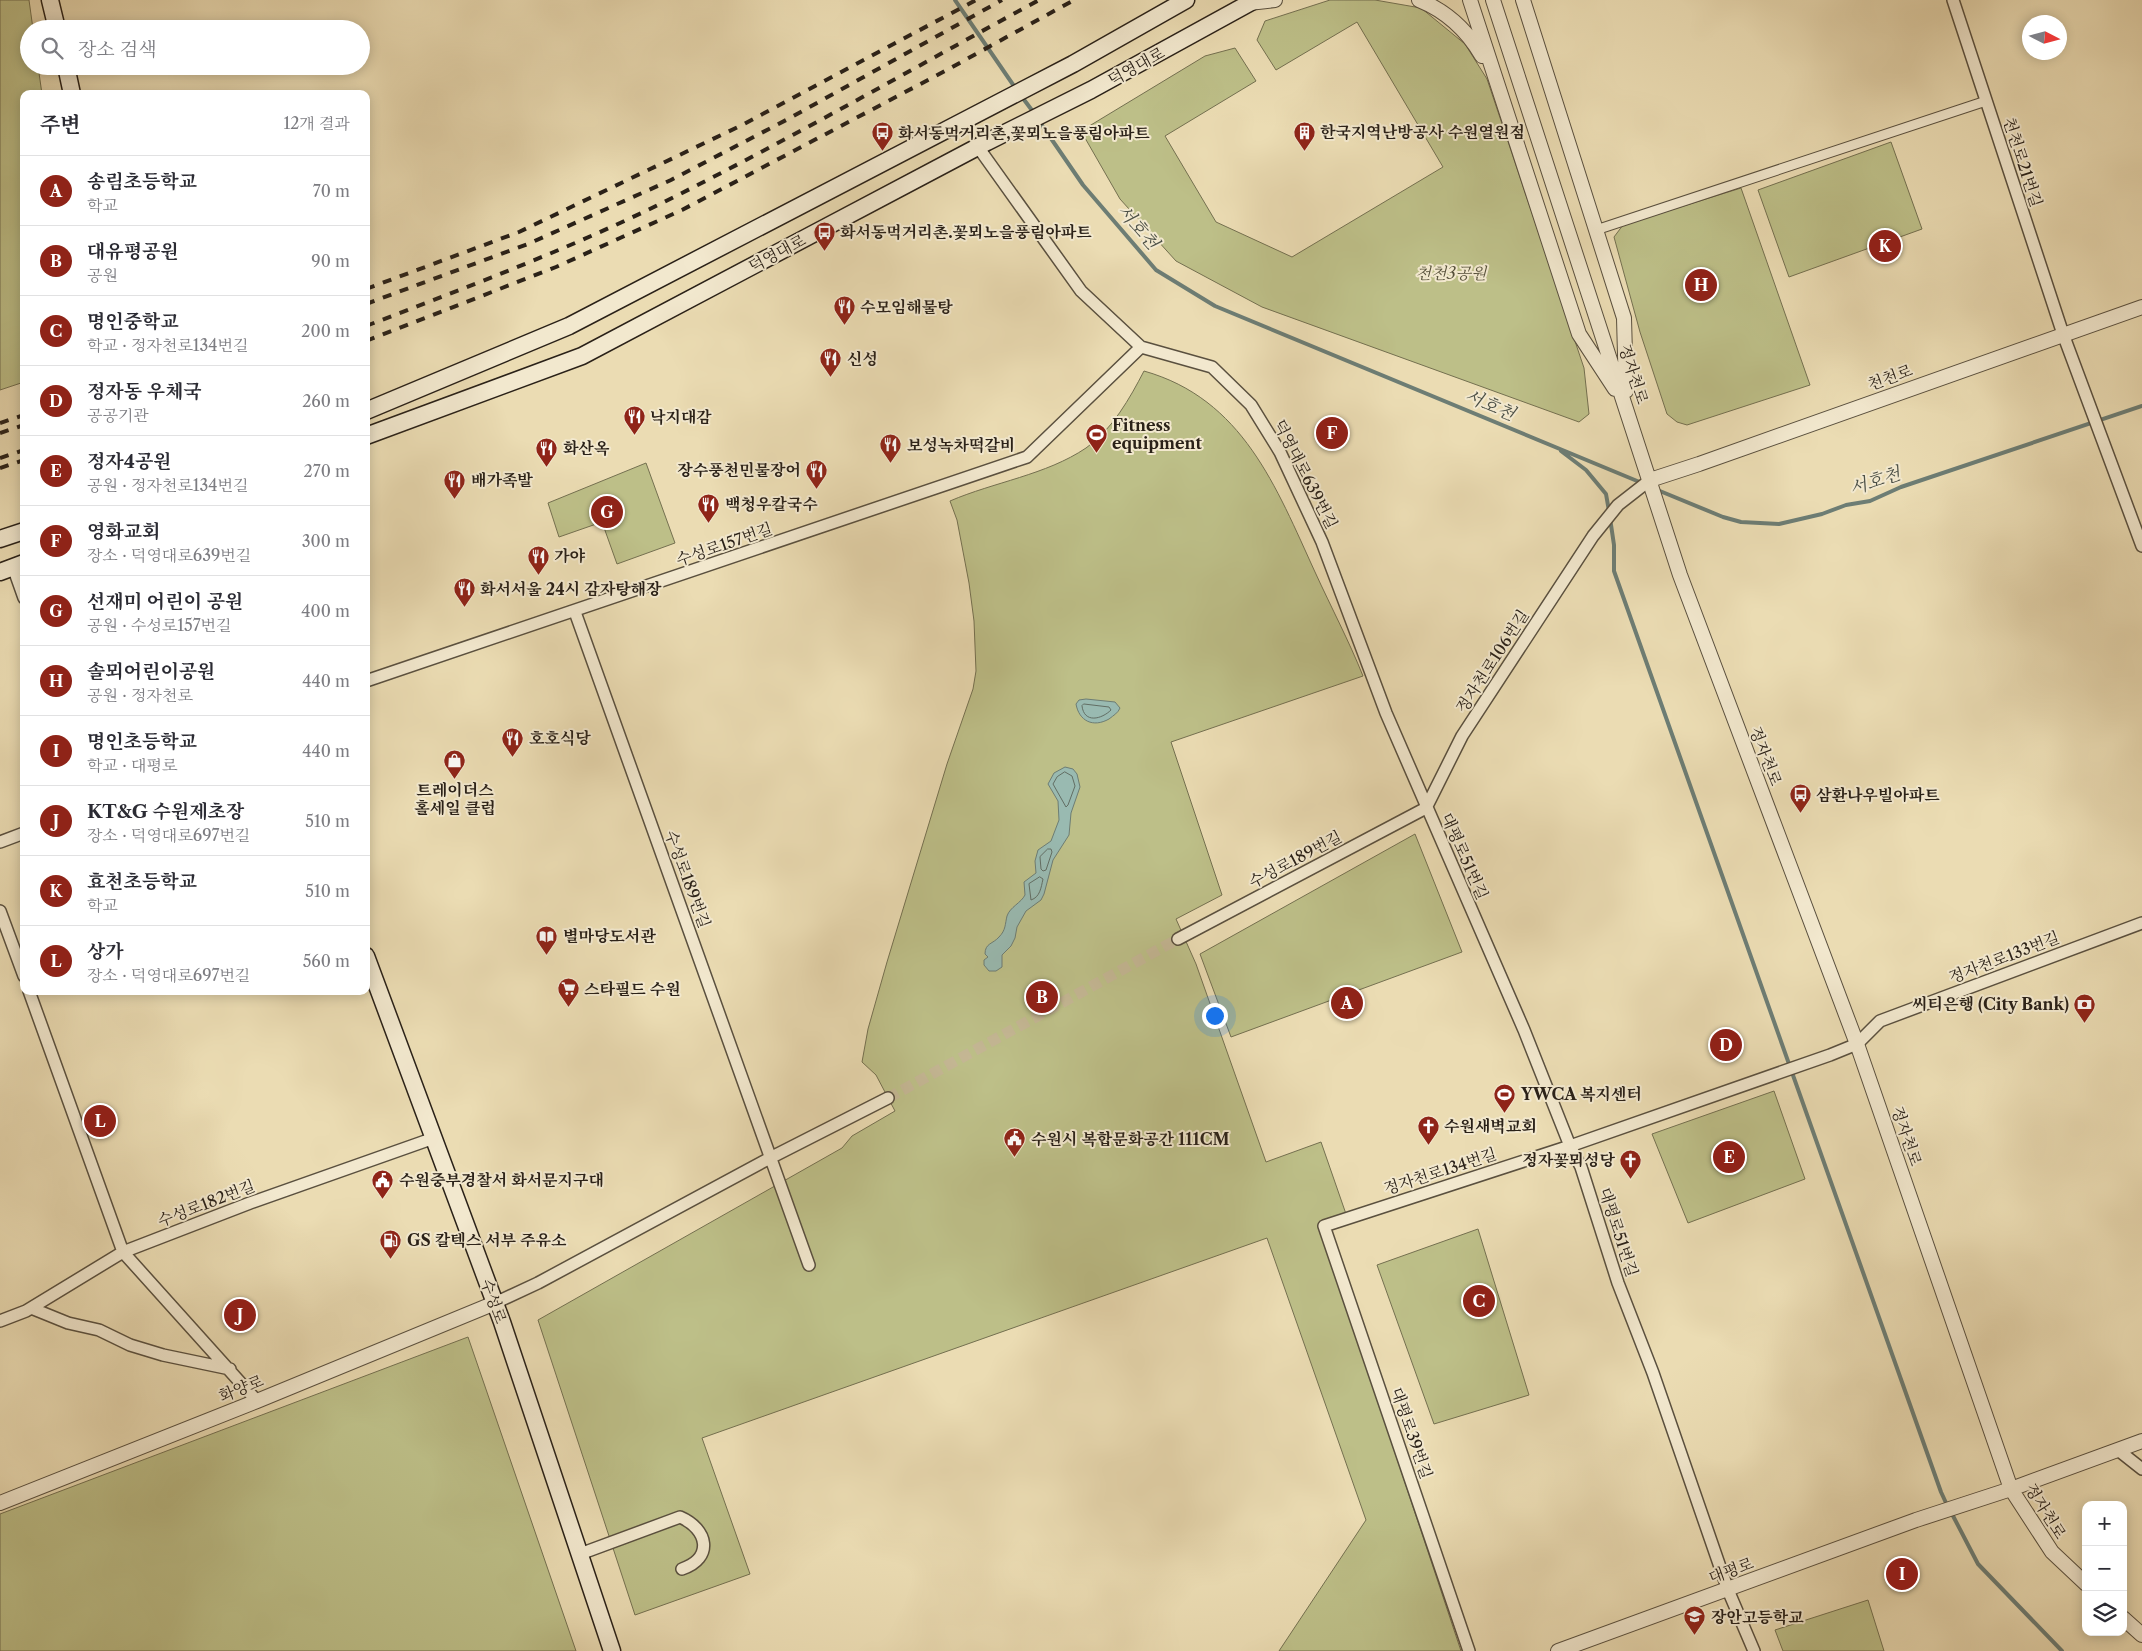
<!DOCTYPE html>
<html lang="ko">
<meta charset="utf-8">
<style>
:root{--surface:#fff;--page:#f2f2f3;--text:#2b2b33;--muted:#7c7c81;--line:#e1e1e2;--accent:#8f2418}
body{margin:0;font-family:"Libre Caslon Text","Noto Serif KR",serif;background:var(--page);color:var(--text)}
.controls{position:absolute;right:15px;bottom:15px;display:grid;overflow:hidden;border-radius:10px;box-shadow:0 2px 12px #0003}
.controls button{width:45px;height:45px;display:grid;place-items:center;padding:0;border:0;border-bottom:1px solid var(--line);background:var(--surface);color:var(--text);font:25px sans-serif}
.compass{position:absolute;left:2022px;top:15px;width:45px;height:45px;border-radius:50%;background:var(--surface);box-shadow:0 2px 12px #0003;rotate:96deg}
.you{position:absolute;left:1214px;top:1015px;width:18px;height:18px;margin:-12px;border:4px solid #fff;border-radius:50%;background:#1a73e8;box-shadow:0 0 0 8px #1a73e833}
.badge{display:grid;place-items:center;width:32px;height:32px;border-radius:50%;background:var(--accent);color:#fff;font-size:16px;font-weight:700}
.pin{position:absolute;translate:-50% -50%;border:2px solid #fff;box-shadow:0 1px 5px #0006}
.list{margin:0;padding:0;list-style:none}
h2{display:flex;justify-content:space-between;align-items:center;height:65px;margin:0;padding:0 20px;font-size:21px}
h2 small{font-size:16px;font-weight:400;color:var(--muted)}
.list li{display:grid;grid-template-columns:32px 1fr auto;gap:15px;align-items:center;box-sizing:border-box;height:70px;padding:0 20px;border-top:1px solid var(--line)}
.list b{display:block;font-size:19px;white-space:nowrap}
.list p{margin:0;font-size:16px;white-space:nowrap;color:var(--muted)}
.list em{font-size:16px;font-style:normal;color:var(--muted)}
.icon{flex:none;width:28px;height:28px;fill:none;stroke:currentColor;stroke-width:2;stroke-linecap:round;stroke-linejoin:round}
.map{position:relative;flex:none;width:2142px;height:1651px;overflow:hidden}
.search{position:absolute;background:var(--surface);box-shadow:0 2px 12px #0003;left:20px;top:20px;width:350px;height:55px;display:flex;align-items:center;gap:12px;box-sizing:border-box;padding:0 18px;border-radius:28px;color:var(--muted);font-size:19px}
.panel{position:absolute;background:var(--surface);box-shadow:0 2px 12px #0003;left:20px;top:90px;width:350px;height:905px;border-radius:10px}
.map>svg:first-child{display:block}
.green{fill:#bdbf88;stroke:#747050}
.water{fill:#99bab1;stroke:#6d7d74}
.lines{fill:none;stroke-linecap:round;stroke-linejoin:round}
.shore{stroke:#626e64;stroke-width:1}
.stream{stroke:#6d7d74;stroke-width:4}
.minor-tunnel{stroke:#c4b794;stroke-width:11;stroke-dasharray:11 5.5;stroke-linecap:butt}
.pedestrian-casing{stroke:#5a503f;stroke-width:11}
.minor-casing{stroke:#5a503f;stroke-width:14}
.tertiary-casing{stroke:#5a503f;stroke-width:16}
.secondary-casing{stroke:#2a2118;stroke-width:19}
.pedestrian{stroke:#f2e8ce;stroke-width:9}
.minor{stroke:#f2e8ce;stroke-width:11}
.tertiary{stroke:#f2e8ce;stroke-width:14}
.secondary{stroke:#f2e8ce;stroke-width:16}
.rail{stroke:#2a2118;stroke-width:4;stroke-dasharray:9 9;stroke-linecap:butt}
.labels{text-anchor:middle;stroke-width:4;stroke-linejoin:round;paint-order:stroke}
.street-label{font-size:16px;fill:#2a2118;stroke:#f2e8ce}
.poi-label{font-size:16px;font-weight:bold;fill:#2a2118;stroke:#f2e8ce;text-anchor:start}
.park-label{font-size:16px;font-style:italic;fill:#56503a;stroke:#f2e8ce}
.water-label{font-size:18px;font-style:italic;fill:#4b4f46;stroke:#f2e8ce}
</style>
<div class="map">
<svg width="2142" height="1651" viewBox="0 0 2142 1651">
<rect width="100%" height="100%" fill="#ebdcb3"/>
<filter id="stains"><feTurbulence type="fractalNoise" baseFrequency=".004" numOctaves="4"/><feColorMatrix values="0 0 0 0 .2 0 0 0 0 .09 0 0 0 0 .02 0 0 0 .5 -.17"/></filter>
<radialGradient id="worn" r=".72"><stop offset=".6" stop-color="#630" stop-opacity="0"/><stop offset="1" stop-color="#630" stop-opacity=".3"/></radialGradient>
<!-- green -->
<path class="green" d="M0,0H29L33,29H29V66H38L42,94H24V382L0,390Z
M1330,0H1375L1421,8L1465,44L1487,79L1584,368L1589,414L1579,422L1262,307L1176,261L1120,199L1081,131L1205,56L1235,48L1256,81L1165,136L1216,222L1292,257L1443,167L1357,22L1276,70L1257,40L1265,21Z
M1891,142L1922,229L1789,277L1758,190Z
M1741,188L1810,385L1687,425L1677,422L1667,414L1640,332L1614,237L1623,225Z
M1144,371C1243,399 1276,487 1315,572C1331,607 1349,641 1363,676L1171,742L1222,895L1176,919L1196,964L1266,1162L1321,1142L1346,1214L1319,1224L1461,1651H1279L1366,1520L1267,1238L702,1438L750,1574L635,1615L538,1320L842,1148L852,1136L895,1111L876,1075L862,1062L868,1029L887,962L947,764L973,689L976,671L974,621L969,583L957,520L950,501C994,482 1046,475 1086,448C1112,430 1130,398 1144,371Z
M646,463L675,543L617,564L602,522L559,537L548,503Z
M1415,834L1462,952L1231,1037L1200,954Z
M1774,1091L1805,1179L1688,1223L1652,1134Z
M1478,1229L1529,1395L1434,1424L1377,1265Z
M468,1337L576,1651H0V1514Z
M1868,1600L1884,1651H1783L1775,1630Z"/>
<!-- water -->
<path class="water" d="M1086,699L1115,702L1120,708C1118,713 1114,715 1109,719C1093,728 1079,721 1076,704L1079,700Z
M1065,767L1073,769L1077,774L1080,787L1071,813L1069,835L1053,860L1044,894L1041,900L1026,911L1017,927L1015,938L1011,946L1002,955V967L996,971H989L984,965V960L988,957L985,954C985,943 993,944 999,937C1006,930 1005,924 1007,916C1010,907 1021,903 1025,895L1024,882L1036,873L1035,861L1038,850L1051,841L1059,820L1058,801L1048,784L1054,773Z"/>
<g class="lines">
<!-- shore -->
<path class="shore" d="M1084,704L1109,707L1111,710C1102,719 1084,724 1082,706Z
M1065,772L1072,776L1075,786L1068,805L1066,807L1053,784L1057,777Z
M1048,849H1051L1052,852L1046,870L1043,871L1041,869L1040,857Z
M1040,877L1043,879C1041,888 1040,897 1031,900L1029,884Z"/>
<!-- stream -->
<path class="stream" d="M955,0L1016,89
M1022,97L1034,113
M1039,121L1083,185L1156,270L1215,306L1642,483
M1561,451L1586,470L1606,494L1609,511
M1655,489L1723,517L1741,522L1779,524L1822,514L1846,505L1870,501L1901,487L2142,406
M1610,518L1614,545V571L1941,1492L1947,1505
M1951,1512L1978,1564L2062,1651"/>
<!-- minor-tunnel -->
<path class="minor-tunnel" d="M888,1098L1178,939"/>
<defs>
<path id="pedestrian" d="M1596,230L1986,101"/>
<path id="minor" d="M1953,0L2063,334L2142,546
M978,147L1081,291L1141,347L1212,367L1251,405L1280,452L1322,542L1386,713L1524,1030L1570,1146L1581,1167L1618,1283L1653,1373L1728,1590L1754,1651
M13,567L24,598
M575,612L809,1265
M366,681L1027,457L1141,347
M1426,808L1462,736L1593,536L1618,505L1650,480
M0,842L24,833
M0,911L24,976
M1178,939L1426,808
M29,991L123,1252L257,1401
M495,1303L538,1283L770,1158L888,1098
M31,1308L68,1323L99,1330L130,1345L163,1355L230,1369
M0,1321L26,1311L123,1252L250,1203L434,1138
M2118,1450L2142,1469
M580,1554L680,1517C708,1529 714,1558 682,1569
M1469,1651L1324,1226L1570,1146L1830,1055L1857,1044L1880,1021L2142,923"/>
<path id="tertiary" d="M1419,0C1446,11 1467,30 1482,56
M1470,0L1579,334L1615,389
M1493,0L1680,575L1857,1044L2011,1489L2052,1552L2086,1584
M1523,0L1624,318L1626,391
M1249,3L1275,0
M1650,480L1699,464L2142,307
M0,1503L257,1401L495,1303
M2123,1618L2142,1635
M1558,1651L1916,1520L2011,1489L2142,1441"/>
<path id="secondary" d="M50,0L57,29
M66,66L72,94
M366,411L569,326L1073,64L1186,0
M366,436L582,356L987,142L1091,90L1255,0
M0,539L24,531
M0,572L24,563
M366,956L502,1322L612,1651"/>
</defs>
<!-- pedestrian casing -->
<use href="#pedestrian" class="pedestrian-casing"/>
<!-- minor casing -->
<use href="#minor" class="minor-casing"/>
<!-- tertiary casing -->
<use href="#tertiary" class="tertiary-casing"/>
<!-- secondary casing -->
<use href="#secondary" class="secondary-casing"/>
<!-- pedestrian -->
<use href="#pedestrian" class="pedestrian"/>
<!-- minor -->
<use href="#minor" class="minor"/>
<!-- tertiary -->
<use href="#tertiary" class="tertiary"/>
<!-- secondary -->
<use href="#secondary" class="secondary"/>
<!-- rail -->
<path class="rail" d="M366,289L519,232L742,125L976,0
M366,304L528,244L671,180L790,118L1002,0
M366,326C472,285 578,246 680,194C801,133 919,65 1039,0
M366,341L556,267L682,210L945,71L1074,0
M0,423L24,415
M0,433L24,425
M0,458L24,450
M0,468L24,460"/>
</g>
<!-- icons -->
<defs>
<symbol id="building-pin" viewBox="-11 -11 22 30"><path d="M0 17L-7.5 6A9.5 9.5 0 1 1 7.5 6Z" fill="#8f2418" stroke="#f2e8ce"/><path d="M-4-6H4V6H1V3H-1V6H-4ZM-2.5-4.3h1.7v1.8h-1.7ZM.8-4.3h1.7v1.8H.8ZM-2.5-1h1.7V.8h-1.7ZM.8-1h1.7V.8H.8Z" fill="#fff"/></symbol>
<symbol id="bus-pin" viewBox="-11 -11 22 30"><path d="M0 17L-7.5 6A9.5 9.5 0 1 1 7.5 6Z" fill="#8f2418" stroke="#f2e8ce"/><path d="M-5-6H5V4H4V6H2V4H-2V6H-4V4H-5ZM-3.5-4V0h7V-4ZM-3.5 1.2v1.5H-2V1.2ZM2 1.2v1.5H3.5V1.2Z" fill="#fff"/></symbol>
<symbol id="restaurant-pin" viewBox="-11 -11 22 30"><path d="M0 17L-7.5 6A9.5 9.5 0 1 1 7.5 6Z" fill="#8f2418" stroke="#f2e8ce"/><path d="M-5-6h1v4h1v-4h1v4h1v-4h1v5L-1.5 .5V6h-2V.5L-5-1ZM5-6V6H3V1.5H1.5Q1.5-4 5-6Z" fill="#fff"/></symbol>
<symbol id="stadium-pin" viewBox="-11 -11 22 30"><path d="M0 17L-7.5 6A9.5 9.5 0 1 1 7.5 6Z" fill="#8f2418" stroke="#f2e8ce"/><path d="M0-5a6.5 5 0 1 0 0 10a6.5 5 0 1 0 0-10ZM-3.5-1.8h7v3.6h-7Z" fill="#fff"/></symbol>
<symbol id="shop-pin" viewBox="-11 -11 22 30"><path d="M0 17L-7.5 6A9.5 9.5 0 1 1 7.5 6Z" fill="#8f2418" stroke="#f2e8ce"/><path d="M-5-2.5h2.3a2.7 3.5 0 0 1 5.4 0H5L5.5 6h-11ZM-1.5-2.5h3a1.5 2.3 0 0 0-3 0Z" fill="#fff"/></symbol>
<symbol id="library-pin" viewBox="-11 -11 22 30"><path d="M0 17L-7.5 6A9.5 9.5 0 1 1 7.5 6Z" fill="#8f2418" stroke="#f2e8ce"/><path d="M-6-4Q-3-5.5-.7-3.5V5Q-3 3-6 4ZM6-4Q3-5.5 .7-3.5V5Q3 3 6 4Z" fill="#fff"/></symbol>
<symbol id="supermarket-pin" viewBox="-11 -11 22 30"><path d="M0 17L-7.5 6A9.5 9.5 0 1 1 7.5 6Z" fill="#8f2418" stroke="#f2e8ce"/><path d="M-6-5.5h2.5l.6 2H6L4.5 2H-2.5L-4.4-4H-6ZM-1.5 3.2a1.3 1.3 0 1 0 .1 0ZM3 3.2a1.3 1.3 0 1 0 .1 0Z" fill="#fff"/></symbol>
<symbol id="bank-pin" viewBox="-11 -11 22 30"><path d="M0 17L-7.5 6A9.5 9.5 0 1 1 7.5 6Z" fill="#8f2418" stroke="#f2e8ce"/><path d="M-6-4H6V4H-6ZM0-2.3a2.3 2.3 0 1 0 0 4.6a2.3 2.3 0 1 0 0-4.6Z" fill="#fff"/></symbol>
<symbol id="church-pin" viewBox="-11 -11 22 30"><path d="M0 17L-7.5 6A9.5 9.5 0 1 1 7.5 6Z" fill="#8f2418" stroke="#f2e8ce"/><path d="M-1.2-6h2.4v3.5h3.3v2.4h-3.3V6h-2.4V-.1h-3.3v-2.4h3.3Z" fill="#fff"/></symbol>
<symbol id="civic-pin" viewBox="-11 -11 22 30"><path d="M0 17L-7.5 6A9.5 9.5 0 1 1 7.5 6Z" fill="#8f2418" stroke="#f2e8ce"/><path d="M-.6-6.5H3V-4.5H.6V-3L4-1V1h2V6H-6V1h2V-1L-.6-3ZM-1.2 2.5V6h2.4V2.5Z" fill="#fff"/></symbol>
<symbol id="fuel-pin" viewBox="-11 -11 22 30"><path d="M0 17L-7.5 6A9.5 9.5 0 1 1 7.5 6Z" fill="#8f2418" stroke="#f2e8ce"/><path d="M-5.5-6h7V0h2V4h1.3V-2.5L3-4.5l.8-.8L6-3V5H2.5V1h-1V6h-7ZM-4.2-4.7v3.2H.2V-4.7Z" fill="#fff"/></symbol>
<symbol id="school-pin" viewBox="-11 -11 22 30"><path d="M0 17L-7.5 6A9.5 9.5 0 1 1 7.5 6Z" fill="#8f2418" stroke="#f2e8ce"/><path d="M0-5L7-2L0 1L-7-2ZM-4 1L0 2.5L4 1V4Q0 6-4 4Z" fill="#fff"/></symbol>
</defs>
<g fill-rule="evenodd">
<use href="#building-pin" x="1292" y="120" width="25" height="34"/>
<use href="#bus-pin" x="870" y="120" width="25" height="34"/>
<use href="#bus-pin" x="812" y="220" width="25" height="34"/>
<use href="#restaurant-pin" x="832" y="294" width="25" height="34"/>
<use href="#restaurant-pin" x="818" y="346" width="25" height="34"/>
<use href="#restaurant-pin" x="622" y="404" width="25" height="34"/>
<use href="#stadium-pin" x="1084" y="422" width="25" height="34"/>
<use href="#restaurant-pin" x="878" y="432" width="25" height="34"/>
<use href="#restaurant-pin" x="534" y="436" width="25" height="34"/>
<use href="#restaurant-pin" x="804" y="458" width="25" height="34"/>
<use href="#restaurant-pin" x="442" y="468" width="25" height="34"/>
<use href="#restaurant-pin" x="696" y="492" width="25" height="34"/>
<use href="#restaurant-pin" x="526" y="544" width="25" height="34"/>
<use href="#restaurant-pin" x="452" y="576" width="25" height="34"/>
<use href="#restaurant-pin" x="500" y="726" width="25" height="34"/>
<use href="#shop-pin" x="442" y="748" width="25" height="34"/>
<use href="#bus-pin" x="1788" y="782" width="25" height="34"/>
<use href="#library-pin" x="534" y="924" width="25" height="34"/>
<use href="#supermarket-pin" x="556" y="976" width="25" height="34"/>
<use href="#bank-pin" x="2072" y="992" width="25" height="34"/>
<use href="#stadium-pin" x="1492" y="1082" width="25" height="34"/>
<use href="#church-pin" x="1416" y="1114" width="25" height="34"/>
<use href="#civic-pin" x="1002" y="1126" width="25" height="34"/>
<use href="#church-pin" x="1618" y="1148" width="25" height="34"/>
<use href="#civic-pin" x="370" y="1168" width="25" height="34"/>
<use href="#fuel-pin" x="378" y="1228" width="25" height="34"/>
<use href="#school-pin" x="1682" y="1604" width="25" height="34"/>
</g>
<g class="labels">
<!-- street labels -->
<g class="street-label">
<text transform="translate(1136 66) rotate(-29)" y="6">덕영대로</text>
<text transform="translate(2023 162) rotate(72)" y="6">천천로21번길</text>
<text transform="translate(777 253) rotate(-28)" y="6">덕영대로</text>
<text transform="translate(1634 374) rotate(72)" y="6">정자천로</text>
<text transform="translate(1890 377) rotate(-20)" y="6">천천로</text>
<text transform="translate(1306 474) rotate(63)" y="6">덕영대로639번길</text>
<text transform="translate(724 544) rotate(-19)" y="6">수성로157번길</text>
<text transform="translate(1492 661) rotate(-57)" y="6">정자천로106번길</text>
<text transform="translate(1766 756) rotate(69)" y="6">정자천로</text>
<text transform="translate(1465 856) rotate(66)" y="6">대평로51번길</text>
<text transform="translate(1295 859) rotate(-28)" y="6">수성로189번길</text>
<text transform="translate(688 879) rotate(70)" y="6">수성로189번길</text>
<text transform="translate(2004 957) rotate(-21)" y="6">정자천로133번길</text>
<text transform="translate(1907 1136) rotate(71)" y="6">정자천로</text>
<text transform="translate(1440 1171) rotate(-18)" y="6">정자천로134번길</text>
<text transform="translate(206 1203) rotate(-21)" y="6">수성로182번길</text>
<text transform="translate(1619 1232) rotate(72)" y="6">대평로51번길</text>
<text transform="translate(494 1301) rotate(70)" y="6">수성로</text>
<text transform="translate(241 1388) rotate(-22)" y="6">화양로</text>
<text transform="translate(1412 1433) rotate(71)" y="6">대평로39번길</text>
<text transform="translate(2046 1511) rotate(58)" y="6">정자천로</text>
<text transform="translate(1731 1570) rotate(-20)" y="6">대평로</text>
</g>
<!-- poi labels -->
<g class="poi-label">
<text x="1320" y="138">한국지역난방공사 수원열원점</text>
<text x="898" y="139">화서동먹거리촌,꽃뫼노을풍림아파트</text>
<text x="840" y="238">화서동먹거리촌.꽃뫼노을풍림아파트</text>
<text x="860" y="313">수모임해물탕</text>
<text x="847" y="365">신성</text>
<text x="650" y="423">낙지대감</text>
<text x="1112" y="431">Fitness<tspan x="1112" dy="18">equipment</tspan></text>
<text x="907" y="451">보성녹차떡갈비</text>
<text x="563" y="454">화산옥</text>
<text x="801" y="476" text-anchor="end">장수풍천민물장어</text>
<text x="471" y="486">배가족발</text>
<text x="725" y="510">백청우칼국수</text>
<text x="554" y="562">가야</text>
<text x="480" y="595">화서서울 24시 감자탕해장</text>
<text x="529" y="744">호호식당</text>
<text x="455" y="796" text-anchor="middle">트레이더스<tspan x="455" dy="18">홀세일 클럽</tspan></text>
<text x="1816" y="801">삼환나우빌아파트</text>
<text x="563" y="942">별마당도서관</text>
<text x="584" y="995">스타필드 수원</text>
<text x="2069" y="1010" text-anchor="end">씨티은행 (City Bank)</text>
<text x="1521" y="1100">YWCA 복지센터</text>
<text x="1444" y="1132">수원새벽교회</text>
<text x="1031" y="1145">수원시 복합문화공간 111CM</text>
<text x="1615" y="1166" text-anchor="end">정자꽃뫼성당</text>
<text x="399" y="1186">수원중부경찰서 화서문지구대</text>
<text x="407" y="1246">GS 칼텍스 서부 주유소</text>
<text x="1711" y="1623">장안고등학교</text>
</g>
<!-- park labels -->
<g class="park-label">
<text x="1451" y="279">천천3공원</text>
</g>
<!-- water labels -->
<g class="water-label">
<text transform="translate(1138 227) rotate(49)" y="6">서호천</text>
<text transform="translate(1490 405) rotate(23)" y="6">서호천</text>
<text transform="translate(1875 481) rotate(-18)" y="6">서호천</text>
</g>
</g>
<rect width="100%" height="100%" filter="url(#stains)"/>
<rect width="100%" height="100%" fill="url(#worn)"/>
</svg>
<div class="controls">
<button>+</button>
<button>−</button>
<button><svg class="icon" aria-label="layers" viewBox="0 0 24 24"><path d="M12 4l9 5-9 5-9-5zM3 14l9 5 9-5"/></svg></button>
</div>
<svg class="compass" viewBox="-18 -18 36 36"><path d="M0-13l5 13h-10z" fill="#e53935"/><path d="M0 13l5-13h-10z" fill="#7c7c81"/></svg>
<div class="you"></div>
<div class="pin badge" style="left:1347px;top:1003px">A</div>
<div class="pin badge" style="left:1042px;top:997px">B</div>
<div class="pin badge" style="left:1479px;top:1301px">C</div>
<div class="pin badge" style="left:1726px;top:1045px">D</div>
<div class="pin badge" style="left:1729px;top:1157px">E</div>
<div class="pin badge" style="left:1332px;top:433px">F</div>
<div class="pin badge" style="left:607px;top:512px">G</div>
<div class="pin badge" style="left:1701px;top:285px">H</div>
<div class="pin badge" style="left:1902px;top:1574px">I</div>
<div class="pin badge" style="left:240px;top:1315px">J</div>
<div class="pin badge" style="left:1885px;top:246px">K</div>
<div class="pin badge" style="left:100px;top:1121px">L</div>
<div class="search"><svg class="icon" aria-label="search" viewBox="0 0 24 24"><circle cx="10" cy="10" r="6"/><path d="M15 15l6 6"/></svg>장소 검색</div>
<section class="panel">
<h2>주변<small>12개 결과</small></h2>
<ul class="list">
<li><span class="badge">A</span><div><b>송림초등학교</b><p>학교</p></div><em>70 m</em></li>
<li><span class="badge">B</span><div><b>대유평공원</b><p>공원</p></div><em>90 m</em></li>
<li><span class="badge">C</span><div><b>명인중학교</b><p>학교 · 정자천로134번길</p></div><em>200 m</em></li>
<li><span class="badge">D</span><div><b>정자동 우체국</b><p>공공기관</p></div><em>260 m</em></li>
<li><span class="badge">E</span><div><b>정자4공원</b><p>공원 · 정자천로134번길</p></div><em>270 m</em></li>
<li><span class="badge">F</span><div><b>영화교회</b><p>장소 · 덕영대로639번길</p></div><em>300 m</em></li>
<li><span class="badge">G</span><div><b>선재미 어린이 공원</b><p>공원 · 수성로157번길</p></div><em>400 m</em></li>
<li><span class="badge">H</span><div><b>솔뫼어린이공원</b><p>공원 · 정자천로</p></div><em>440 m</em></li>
<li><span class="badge">I</span><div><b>명인초등학교</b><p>학교 · 대평로</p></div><em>440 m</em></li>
<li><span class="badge">J</span><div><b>KT&amp;G 수원제초장</b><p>장소 · 덕영대로697번길</p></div><em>510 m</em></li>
<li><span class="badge">K</span><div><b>효천초등학교</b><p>학교</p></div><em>510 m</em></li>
<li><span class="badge">L</span><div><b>상가</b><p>장소 · 덕영대로697번길</p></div><em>560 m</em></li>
</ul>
</section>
</div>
